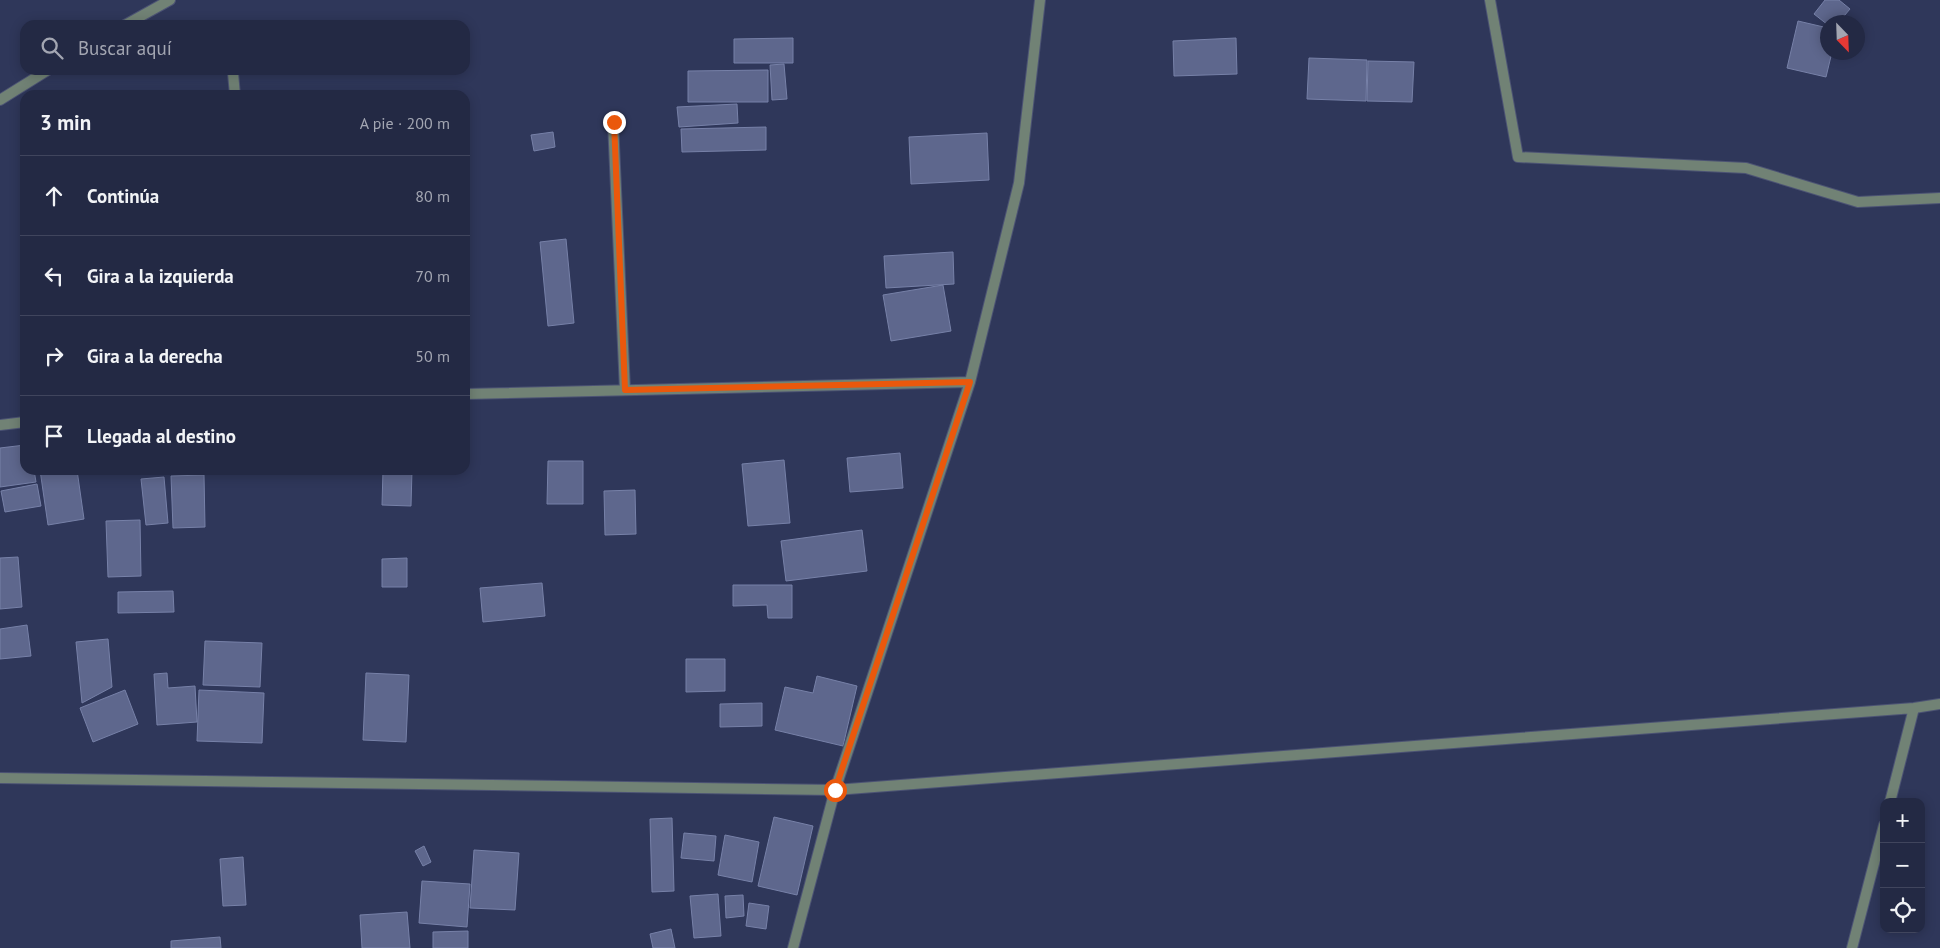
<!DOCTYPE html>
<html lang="es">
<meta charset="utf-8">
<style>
:root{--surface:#232944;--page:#2f354f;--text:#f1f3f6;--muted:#a3a6b2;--line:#40455d}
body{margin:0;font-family:"PT Sans",sans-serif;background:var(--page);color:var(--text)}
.controls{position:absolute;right:15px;bottom:15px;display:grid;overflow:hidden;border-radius:10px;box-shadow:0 2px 12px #0003}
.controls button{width:45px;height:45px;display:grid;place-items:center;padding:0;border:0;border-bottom:1px solid var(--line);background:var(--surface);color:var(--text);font:25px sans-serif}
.compass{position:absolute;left:1820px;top:15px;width:45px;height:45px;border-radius:50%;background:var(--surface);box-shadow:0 2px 12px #0003;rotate:157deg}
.stop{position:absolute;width:15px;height:15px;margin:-11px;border:4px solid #ea580c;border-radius:50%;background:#fff}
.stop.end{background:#ea580c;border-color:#fff;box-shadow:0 1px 5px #0008}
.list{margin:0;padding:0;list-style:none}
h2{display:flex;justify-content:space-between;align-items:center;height:65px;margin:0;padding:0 20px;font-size:21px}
h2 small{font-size:16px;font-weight:400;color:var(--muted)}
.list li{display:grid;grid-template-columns:32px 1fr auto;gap:15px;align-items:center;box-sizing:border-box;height:80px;padding:0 20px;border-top:1px solid var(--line)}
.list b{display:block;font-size:19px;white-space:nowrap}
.list em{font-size:16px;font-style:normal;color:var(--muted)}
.icon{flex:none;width:28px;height:28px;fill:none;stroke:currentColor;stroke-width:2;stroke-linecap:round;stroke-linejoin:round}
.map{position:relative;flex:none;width:1940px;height:948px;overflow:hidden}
.search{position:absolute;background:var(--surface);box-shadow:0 2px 12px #0003;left:20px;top:20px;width:450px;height:55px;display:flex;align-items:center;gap:12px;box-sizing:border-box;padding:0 18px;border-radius:15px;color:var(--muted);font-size:19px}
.panel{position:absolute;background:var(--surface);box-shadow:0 2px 12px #0003;left:20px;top:90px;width:450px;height:385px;border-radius:15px}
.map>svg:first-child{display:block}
.building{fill:#5e678d;stroke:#7781a8}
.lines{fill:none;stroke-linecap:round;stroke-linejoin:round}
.lane-casing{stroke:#4c5374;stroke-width:12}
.street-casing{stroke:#4c5374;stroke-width:12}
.lane{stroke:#718275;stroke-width:10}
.street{stroke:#718275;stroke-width:10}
.route{stroke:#ea580c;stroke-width:6}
</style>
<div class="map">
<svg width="1940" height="948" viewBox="0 0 1940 948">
<rect width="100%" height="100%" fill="#2f375a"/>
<!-- building -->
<path class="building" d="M1825,0H1839L1850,9L1839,22H1828V25L1814,14Z
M1798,21L1828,28V52H1832L1826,77L1787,68Z
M793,38V63H734V39Z
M1236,38L1237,74L1174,76L1173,41Z
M1309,58L1367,60L1366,101L1307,99Z
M1368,61L1414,62L1412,102L1367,101Z
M784,64L787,99L772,100L770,65Z
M768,70V102H688V71Z
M737,104L738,123L679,127L677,107Z
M766,127V150L682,152L681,129Z
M553,132L555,147L534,151L531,135Z
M987,133L989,180L911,184L909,137Z
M566,239L574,323L548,326L540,242Z
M953,252L954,284L886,288L884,256Z
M943,285L951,331L891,341L883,295Z
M25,445V470H34L36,482L0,487V448Z
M900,453L903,488L850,492L847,458Z
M784,460L790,523L748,526L742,464Z
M548,461H583V504H547Z
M40,470H77L84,519L48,525Z
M383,470H412L411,506L382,505Z
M204,475L205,527L173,528L171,476Z
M164,477L168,523L146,525L141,479Z
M37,484L41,506L5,512L1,491Z
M635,490L636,534L605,535L604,491Z
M140,520L141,576L108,577L106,521Z
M862,530L867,571L786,581L781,541Z
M18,557L22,607L0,609V558Z
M407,558V587H382V559Z
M542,583L545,616L483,622L480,588Z
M733,585H792V618H768L767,605L733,606Z
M173,591L174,612L118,613V592Z
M27,625L31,656L0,659V629Z
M108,639L112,687L82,703L76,642Z
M205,641L262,643L260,687L203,685Z
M686,659H725V691L686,692Z
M167,673L168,688L195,686L197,722L157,725L154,674Z
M366,673L409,675L406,742L363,740Z
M817,676L857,686L843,746L775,730L785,687L813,693Z
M125,690L138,724L93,742L80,708Z
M199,690L264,693L262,743L197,741Z
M762,703V726L720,727V704Z
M774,817L813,826L797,895L758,886Z
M672,818L674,891L652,892L650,819Z
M684,833L716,836L714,861L681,858Z
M725,835L759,842L752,882L718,875Z
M424,846L431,862L423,866L415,851Z
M474,850L519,853L515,910L470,908Z
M243,857L246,905L223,906L220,859Z
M422,881L470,884L467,927L419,923Z
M718,894L721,936L694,938L690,896Z
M743,895L744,916L726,918L725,896Z
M749,903L769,906L766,929L746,926Z
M407,912L410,948H362L360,915Z
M671,929L675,948H653L650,934Z
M468,931V948H433V932Z
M220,937L221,948H171V941Z"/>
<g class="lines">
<defs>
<path id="lane" d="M125,25L170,0
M0,100L48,70"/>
<path id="street" d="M1490,0L1518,157L1746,168L1858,202L1940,198
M233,73L235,95
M613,122L625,390
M465,394L970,382
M0,425L25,422
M0,778L835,790L1914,708L1940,704
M1890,802L1914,708
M793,948L835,790L970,382L1019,183L1040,0
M1852,948L1884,825"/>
</defs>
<!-- lane casing -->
<use href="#lane" class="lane-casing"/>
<!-- street casing -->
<use href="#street" class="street-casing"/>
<!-- lane -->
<use href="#lane" class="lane"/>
<!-- street -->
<use href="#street" class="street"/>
</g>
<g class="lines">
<!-- route -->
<path class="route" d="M614,122L625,390L970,382L835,790"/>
</g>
</svg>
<div class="controls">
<button>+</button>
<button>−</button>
<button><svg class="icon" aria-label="locate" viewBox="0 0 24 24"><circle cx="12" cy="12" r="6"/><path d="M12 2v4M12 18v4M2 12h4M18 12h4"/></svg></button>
</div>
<svg class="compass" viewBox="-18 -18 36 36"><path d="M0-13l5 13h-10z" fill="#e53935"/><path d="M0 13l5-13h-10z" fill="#a3a6b2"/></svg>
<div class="stop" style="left:835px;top:790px"></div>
<div class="stop end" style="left:614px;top:122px"></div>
<div class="search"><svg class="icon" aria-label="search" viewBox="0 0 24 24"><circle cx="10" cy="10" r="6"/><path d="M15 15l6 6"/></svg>Buscar aquí</div>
<section class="panel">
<h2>3 min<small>A pie · 200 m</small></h2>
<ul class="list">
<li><svg class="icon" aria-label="ahead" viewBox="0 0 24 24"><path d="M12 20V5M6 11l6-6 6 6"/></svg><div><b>Continúa</b></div><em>80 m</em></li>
<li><svg class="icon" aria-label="left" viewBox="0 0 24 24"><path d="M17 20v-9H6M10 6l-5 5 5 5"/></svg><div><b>Gira a la izquierda</b></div><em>70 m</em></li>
<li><svg class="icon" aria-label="right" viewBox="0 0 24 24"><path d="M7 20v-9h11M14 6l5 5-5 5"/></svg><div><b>Gira a la derecha</b></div><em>50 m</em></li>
<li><svg class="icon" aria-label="arrive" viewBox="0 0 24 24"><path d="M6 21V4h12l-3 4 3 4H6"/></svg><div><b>Llegada al destino</b></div></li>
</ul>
</section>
</div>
